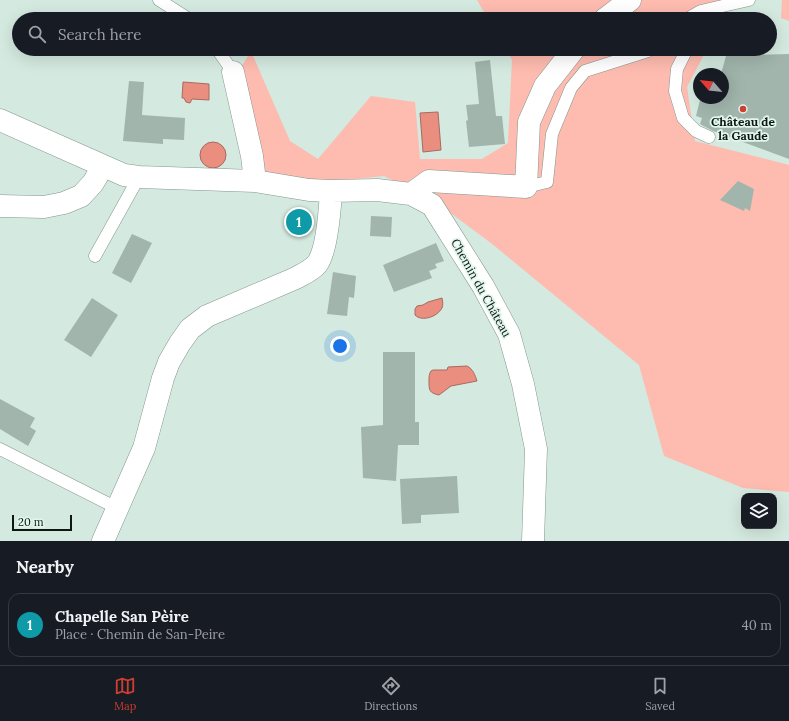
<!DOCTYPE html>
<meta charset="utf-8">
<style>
:root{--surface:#171b24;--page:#242831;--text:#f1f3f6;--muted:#9ea1a6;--line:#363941;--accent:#cc3f31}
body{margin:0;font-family:Lora,serif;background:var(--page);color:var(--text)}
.controls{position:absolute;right:12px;bottom:12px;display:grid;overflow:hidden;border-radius:8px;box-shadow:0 4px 16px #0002}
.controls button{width:36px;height:36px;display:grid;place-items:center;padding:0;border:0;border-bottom:1px solid var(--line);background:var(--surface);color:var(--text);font:20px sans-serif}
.compass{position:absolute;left:693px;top:68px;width:36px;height:36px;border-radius:50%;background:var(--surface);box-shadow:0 4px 16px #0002;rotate:298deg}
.scale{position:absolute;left:12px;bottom:10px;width:60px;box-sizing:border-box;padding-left:4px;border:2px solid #0f1713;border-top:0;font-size:11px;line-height:14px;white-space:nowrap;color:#0f1713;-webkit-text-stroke:3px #e1f6ec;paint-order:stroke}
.you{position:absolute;left:340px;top:346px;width:14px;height:14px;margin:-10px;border:3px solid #fff;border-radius:50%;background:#1a73e8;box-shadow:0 0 0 6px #1a73e833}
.badge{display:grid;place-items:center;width:26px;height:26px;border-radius:50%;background:var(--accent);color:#fff;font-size:13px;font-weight:700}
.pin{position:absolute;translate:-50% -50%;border:2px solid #fff;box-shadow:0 1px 4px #0006}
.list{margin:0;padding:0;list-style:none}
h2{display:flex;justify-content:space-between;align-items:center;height:52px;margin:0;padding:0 16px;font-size:17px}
h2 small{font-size:13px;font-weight:400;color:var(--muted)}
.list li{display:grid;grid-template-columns:26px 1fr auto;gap:12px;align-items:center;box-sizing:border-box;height:64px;margin:0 8px 8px;padding:0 8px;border:1px solid var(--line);border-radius:12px}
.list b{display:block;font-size:15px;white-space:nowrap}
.list p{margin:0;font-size:13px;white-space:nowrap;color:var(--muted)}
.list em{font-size:13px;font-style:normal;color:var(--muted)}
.icon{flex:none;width:22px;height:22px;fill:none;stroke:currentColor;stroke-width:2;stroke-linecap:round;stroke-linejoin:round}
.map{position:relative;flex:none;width:789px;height:541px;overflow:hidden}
.search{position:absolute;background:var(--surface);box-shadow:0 4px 16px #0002;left:12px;right:12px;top:12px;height:44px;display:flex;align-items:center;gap:10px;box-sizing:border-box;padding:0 14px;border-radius:22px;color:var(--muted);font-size:15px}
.sheet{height:124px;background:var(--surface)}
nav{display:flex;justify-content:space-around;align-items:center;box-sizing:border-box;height:56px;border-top:1px solid var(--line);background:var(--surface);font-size:11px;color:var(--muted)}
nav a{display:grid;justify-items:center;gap:2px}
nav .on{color:var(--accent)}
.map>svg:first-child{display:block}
.green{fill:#febbb0}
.water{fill:#ea8e80;stroke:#a86a5f}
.building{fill:#a1b5ac}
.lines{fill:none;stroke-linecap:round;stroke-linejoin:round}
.lane-casing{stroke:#83968d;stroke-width:13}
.street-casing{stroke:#83968d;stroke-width:23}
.lane{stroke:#fff;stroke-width:12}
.street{stroke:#fff;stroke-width:22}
.poi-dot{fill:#cc3f31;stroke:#e1f6ec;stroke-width:1.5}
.labels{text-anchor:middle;stroke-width:3.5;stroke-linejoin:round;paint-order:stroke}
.poi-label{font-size:12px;font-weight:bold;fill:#0f1713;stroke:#e1f6ec}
.street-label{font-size:12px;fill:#0f1713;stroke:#e1f6ec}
</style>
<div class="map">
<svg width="789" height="541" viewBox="0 0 789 541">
<rect width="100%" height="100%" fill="#d4e9df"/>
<!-- green -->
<path class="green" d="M477,0H733L723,19H488Z
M782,0H789V21L781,18Z
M506,49H707L687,87L695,141L789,165V492L743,488L664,456L639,365L491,243L437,203L384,176L317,183L256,174L237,74L251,51L290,141L318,159L371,96L415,102L420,159H482L508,143L512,60Z"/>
<!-- water -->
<path class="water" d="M183,82L209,84V100L192,99L190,103L186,102L184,98H182Z
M438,112L441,150L423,152L420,113Z
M200 155a13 13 0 1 1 26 0a13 13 0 1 1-26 0Z
M442,298C443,302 443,305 442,308C437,317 422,322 415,315V309L417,306L423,305L428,302Z
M467,366C473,369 475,375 477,381L451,386L439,395C429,393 429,390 429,381C429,377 429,374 431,371L433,370H447L448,367Z"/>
<!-- building -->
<path class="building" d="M789,54V159L713,131L700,124L702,118L696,116L700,100L712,102L713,98H723V74H721L726,56Z
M490,60L496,116H502L505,144L469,147L466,121L468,120L466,105L479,104L475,62Z
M129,81L144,82L142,115L185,118L184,140L163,139V144L123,141Z
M738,181L754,189L750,211L745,208L744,211L720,200Z
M298,209H302L306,211L310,216L305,236L287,230L292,215L294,210Z
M371,216L392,217L391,237L370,236Z
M132,234L152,243L131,283L112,273Z
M436,243L444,261L435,264L437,268L429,271L432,278L394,292L383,265Z
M333,272L356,276L354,298L349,297L347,316L327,314Z
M92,298L118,315L91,357L64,340Z
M383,352H415V422H419V445H398L396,481L363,478L361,427L383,425Z
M0,399L35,418L30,427L36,431L28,446L0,429Z
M457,476L459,513L421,515V523L402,524L400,479Z"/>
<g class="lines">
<defs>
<path id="lane" d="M159,0L189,19
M687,19L701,11L749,0
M217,49L233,72
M687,49L677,69L675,91L683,118L696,131L709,137
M526,187L547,182L552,134L571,88L585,71L648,51L650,49
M95,256L139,177
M0,449L117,508"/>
<path id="street" d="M605,19L630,0
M233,72L252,156L255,181
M0,120L124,175L139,177L255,181L309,190L331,191L377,190L411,194L432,205L483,286L509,334L523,384L536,449L533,541
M411,194L429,181L526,187L529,122L545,86L574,49
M0,206L44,207L64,203L81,196L93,183L103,166
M103,541L144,448L163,378L169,362L180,343L190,329L207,316L296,278C303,274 311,271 317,264C327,251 330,208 331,191"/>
</defs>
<!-- lane casing -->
<use href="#lane" class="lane-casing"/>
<!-- street casing -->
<use href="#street" class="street-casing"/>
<!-- lane -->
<use href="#lane" class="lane"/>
<!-- street -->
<use href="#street" class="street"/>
</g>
<!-- markers -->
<circle class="poi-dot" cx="743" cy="109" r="4"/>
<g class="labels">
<!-- poi labels -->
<g class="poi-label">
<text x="743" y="126">Château de<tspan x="743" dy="14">la Gaude</tspan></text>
</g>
<!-- street labels -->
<g class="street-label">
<text transform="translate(481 288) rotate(61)" y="4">Chemin du Château</text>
</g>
</g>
</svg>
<div class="controls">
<button><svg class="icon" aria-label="layers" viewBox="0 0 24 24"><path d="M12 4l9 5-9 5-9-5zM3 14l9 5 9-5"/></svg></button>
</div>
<svg class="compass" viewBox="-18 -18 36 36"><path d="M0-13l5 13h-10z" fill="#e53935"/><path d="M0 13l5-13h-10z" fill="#9ea1a6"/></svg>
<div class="scale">20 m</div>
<div class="you"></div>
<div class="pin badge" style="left:299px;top:222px;background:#0f9aa8">1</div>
<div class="search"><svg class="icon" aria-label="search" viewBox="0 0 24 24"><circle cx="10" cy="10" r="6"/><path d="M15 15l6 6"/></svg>Search here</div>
</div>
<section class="sheet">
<h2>Nearby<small></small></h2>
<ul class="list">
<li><span class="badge" style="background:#0f9aa8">1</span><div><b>Chapelle San Pèire</b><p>Place · Chemin de San-Peire</p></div><em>40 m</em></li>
</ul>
</section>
<nav>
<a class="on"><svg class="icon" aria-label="map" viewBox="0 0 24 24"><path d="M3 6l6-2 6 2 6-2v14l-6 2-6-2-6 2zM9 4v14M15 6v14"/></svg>Map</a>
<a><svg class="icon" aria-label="directions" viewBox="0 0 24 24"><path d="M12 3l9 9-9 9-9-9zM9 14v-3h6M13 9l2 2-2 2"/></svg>Directions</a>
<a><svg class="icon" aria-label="saved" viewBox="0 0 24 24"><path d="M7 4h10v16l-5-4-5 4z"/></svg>Saved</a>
</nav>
